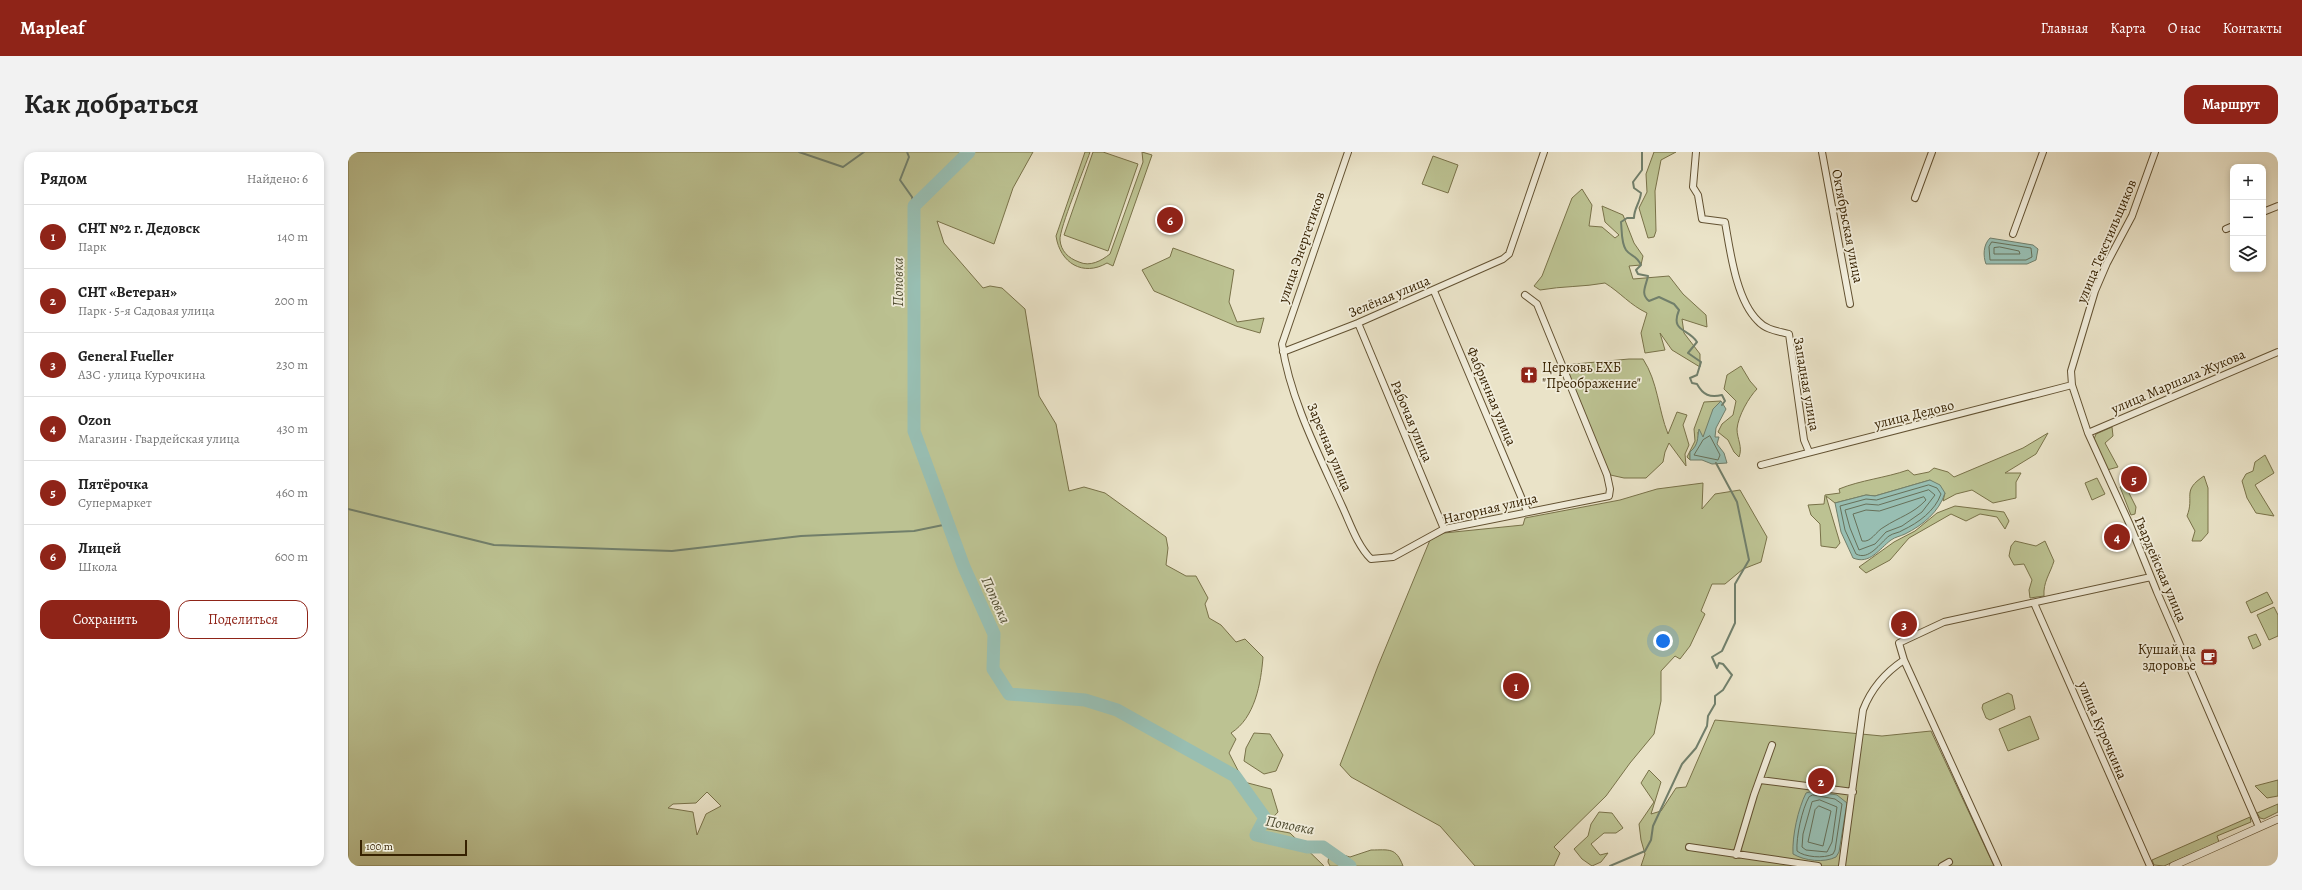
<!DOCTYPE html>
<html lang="ru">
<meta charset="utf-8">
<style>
:root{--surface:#fff;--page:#f2f2f2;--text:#222;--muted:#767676;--line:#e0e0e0;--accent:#8f2418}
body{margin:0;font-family:Alegreya,serif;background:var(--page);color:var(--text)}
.controls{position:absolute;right:12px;top:12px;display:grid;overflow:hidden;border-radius:8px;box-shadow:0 2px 6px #0003}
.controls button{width:36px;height:36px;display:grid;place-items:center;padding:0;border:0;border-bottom:1px solid var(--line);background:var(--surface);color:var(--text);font:20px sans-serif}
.scale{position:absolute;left:12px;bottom:10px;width:107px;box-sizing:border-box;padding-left:4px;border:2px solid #362100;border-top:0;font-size:11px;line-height:14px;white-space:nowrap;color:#362100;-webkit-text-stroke:3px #f1eddb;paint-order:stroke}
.you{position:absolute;left:1315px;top:489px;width:14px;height:14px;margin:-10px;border:3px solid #fff;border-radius:50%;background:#1a73e8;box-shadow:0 0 0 6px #1a73e833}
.badge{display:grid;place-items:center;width:26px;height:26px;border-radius:50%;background:var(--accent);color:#fff;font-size:13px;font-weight:700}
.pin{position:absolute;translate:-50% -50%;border:2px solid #fff;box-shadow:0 1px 4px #0006}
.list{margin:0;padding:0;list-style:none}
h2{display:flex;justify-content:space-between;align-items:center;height:52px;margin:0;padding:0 16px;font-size:17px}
h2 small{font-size:13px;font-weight:400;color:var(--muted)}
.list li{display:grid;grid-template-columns:26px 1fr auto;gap:12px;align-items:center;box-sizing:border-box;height:64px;padding:0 16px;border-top:1px solid var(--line)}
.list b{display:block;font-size:15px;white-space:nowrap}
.list p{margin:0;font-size:13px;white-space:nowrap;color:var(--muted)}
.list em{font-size:13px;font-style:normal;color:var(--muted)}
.actions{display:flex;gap:8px;padding:12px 16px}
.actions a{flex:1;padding:9px 0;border:1px solid var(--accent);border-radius:12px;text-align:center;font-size:14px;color:var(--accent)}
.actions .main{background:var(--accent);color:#fff}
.icon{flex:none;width:22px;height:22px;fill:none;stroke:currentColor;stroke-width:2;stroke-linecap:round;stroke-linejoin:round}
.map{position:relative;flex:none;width:1930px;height:714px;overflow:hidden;border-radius:12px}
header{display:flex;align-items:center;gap:24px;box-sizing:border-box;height:56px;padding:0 20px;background:var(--accent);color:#fff}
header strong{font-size:19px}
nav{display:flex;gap:22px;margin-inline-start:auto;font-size:14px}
.intro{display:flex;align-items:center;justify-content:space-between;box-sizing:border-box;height:96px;padding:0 24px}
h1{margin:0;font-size:28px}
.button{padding:10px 18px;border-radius:12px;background:var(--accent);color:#fff;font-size:14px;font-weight:700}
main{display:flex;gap:24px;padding:0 24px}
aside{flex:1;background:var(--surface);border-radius:12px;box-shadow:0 2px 6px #0003}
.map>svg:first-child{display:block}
.green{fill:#bcc292;stroke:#797249;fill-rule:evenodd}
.water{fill:#98beb2;stroke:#717f6b}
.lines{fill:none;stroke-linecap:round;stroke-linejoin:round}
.shore{stroke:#677059;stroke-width:1}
.stream{stroke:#717f6b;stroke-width:2}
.river{stroke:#98beb2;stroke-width:13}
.minor-casing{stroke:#635232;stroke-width:8}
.tertiary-casing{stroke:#635232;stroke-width:8}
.minor{stroke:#f1eddb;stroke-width:6}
.tertiary{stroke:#f1eddb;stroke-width:7}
.labels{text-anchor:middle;stroke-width:3.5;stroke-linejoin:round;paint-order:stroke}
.street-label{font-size:14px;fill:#362100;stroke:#f1eddb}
.poi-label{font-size:14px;fill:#362100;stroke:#f1eddb;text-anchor:start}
.water-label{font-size:15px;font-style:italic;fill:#535035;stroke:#f1eddb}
</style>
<header>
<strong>Mapleaf</strong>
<nav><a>Главная</a><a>Карта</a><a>О нас</a><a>Контакты</a></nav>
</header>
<div class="intro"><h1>Как добраться</h1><a class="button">Маршрут</a></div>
<main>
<aside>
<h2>Рядом<small>Найдено: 6</small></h2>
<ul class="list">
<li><span class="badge">1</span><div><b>СНТ №2 г. Дедовск</b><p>Парк</p></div><em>140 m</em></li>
<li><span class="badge">2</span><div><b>СНТ «Ветеран»</b><p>Парк · 5-я Садовая улица</p></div><em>200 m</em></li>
<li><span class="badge">3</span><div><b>General Fueller</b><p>АЗС · улица Курочкина</p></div><em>230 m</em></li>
<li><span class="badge">4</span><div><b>Ozon</b><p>Магазин · Гвардейская улица</p></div><em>430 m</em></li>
<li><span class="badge">5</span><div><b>Пятёрочка</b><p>Супермаркет</p></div><em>460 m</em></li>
<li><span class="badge">6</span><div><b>Лицей</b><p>Школа</p></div><em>600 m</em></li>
</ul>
<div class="actions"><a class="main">Сохранить</a><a>Поделиться</a></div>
</aside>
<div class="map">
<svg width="1930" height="714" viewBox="0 0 1930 714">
<rect width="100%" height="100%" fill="#eae3c8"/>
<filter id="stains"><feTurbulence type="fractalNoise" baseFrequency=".005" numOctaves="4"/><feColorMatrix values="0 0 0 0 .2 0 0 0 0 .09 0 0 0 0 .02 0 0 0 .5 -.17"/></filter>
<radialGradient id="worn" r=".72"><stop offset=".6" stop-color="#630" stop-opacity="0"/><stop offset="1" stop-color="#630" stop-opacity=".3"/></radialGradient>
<!-- green -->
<path class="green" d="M0,0H685L665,36L646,92L589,69L596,91L635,136L642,134L654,136L677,157L691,244L708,272L721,339L736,335L757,341L818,385L820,396L818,413L838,424H848L860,446L857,452L861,466L873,473L888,490L897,487L915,505C913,531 907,566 883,581L888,587L881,601L896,630L923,637L930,660L915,676L942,681L976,714H0ZM359,640L373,654L358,662L349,683L345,660L320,656L325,652L348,651Z
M737,0H742C737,15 711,77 712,88C713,99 720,106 731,110C742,115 753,109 762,102L795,10L794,0L804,3L765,114L759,111C735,125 712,111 708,84Z
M745,0H755L790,12L760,99L716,83Z
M1306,0H1328L1313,8L1307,39L1308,79L1306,85L1300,86L1291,56L1299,40L1298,22Z
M1085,4L1110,13L1100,41L1074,32Z
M1234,37L1244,53L1241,74L1254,75L1267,86L1271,83L1257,70L1254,54L1275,63L1286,91L1295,104L1293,113L1281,114L1285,127L1321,124L1335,142L1358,163L1359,175L1334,167L1336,181L1352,202V215L1324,198L1312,181L1317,198L1297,201L1293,181L1299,161C1282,153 1273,141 1257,131C1236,135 1214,134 1192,138L1186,134L1194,124L1224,46Z
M825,96L886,118L881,150L889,170L916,166L912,181L888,174L806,139L794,118L822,105Z
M1281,207H1295C1310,230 1310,257 1320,282L1329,260L1339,263L1335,273L1341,293L1337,302L1338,314L1321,291L1317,300L1315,310L1298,326H1276L1258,322L1216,213Z
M1393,214L1402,229L1409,237C1401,245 1390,264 1389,277C1389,287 1395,295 1391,305L1386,300L1380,288L1370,280L1374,272L1385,263L1388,249L1376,237L1379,223Z
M1373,249C1363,260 1362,273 1355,286L1350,280C1351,289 1349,294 1342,300V308L1339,305L1347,289L1346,277L1356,250Z
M1764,275L1765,284L1757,291L1770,315L1759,318L1746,287L1748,282Z
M1700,281L1688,302L1657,321H1673L1668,330V346L1645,351L1624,338L1608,342L1595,349L1597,341L1582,328L1527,344L1518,343L1487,351L1478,344L1492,391L1488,396L1473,394L1472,372L1463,363L1460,353L1476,352L1477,343L1492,341L1491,337C1513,328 1537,326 1560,318L1566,323L1581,320L1586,316L1600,320L1606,325L1675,296Z
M1917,303L1926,321L1907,333L1926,364L1908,361L1899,346L1894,329L1898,322L1905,319L1907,310Z
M1856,324L1860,336V381L1853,389H1844L1847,379L1839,364C1847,344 1833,339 1856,324Z
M1749,326L1757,342L1744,348L1737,331Z
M1355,331L1354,357L1367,342L1392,338L1419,385L1413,410L1395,417L1377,432H1364L1353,459L1357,462L1342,494L1332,507L1327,504L1313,519V549L1306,582L1282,611L1258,644L1206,695L1212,701L1206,714H1127L1092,674L1003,625L992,613L1030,514L1082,388L1096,381L1175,373L1177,366L1272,348L1309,337Z
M1777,333L1788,355L1787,362L1783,363L1772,335Z
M1607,354L1656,360L1661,369L1657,377L1649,365L1632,362L1618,369L1603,362L1561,386L1542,408L1518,421L1511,415L1546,390L1567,379L1589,361Z
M1667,389L1688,394L1697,389L1706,409C1702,422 1695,430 1696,444L1682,446L1681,438L1684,428L1676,412L1666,413L1661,404L1663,394Z
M1919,440L1925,451L1903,461L1898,450Z
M1926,455L1930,463V484L1921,488L1909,463Z
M1908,482L1913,493L1905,497L1900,485Z
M1660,541L1664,543L1667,557L1642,568L1638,566L1634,556L1635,552Z
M1682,564L1691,587L1660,599L1651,577Z
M1367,568L1534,584L1583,579L1646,714H1293L1297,702L1293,688L1291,672L1306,650L1293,631L1301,618L1313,630L1303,662L1313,659L1328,636L1338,635Z
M906,581L922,582L935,603L928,619L916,622L896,609L898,596Z
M1930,628V644L1919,646L1907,634Z
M1930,652V660L1916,667L1912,666L1909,661Z
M1251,660L1264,661L1275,676L1268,681H1256L1243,692L1252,703L1260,701L1253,710L1244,714L1234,707L1226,697L1240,684L1243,672Z
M1902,665L1903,670L1869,684L1871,690L1816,714L1806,713L1804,708Z
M1023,698C1041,698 1048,695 1055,714H982L980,710L981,703L988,701L1002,705Z"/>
<!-- water -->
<path class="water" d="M1642,86L1685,93L1690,97L1688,108L1679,112H1638C1635,104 1635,93 1642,86Z
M1373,249L1378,257L1368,276L1367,285H1371L1369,292L1376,301L1379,311L1364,312L1354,308H1342V300C1351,292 1349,287 1351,277L1355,285L1365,257Z
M1582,328L1592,333L1597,341C1591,360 1575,373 1557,382C1553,384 1547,385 1543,388C1531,397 1522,413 1505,406L1493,380L1487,351L1518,343L1527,344Z
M1465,639L1489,643L1499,651L1491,700L1488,705C1476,711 1457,709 1445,702C1444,684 1450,657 1458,641Z"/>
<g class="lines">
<!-- shore -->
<path class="shore" d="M1644,90L1683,96L1684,105L1678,108H1642L1641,95Z
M1652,95L1671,99L1672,102H1646V96Z
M1362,284L1372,303L1370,308L1346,303L1355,288Z
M1581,333L1589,336L1593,342C1587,359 1570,371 1555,378C1551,381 1545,381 1541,384C1532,391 1521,409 1508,402L1497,378L1492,354L1518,347L1528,348Z
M1581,338L1587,343L1574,360L1554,374L1538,380L1527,392L1511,398L1502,376L1497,358L1518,352L1530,353Z
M1576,345L1578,348C1565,362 1551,365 1536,375C1528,379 1523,391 1514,389L1505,362L1518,358L1531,359Z
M1465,643L1487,647L1494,652L1487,698L1485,702C1476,707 1456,705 1449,699C1448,685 1454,657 1461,645Z
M1472,648L1489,655L1484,690L1479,700L1458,698L1454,695L1455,682L1464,650Z
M1471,654L1483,659L1475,694L1460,690L1467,658Z"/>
<!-- stream -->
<path class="stream" d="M451,0L495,15L516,0
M559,0L561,5L552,28L564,45L566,54
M1294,0V18L1285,30L1286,36L1293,41C1292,51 1286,56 1286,66H1279L1273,70C1274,78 1273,91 1278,98C1283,105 1288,102 1293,113L1288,118L1290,122L1300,124C1298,134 1292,142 1301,149L1311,145L1326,152L1331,158C1322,180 1340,176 1349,190L1340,201L1353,210L1349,223L1342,226L1344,231L1349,232C1355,243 1362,246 1374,243L1377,249L1374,253
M0,357L146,393L324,399L453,384L566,379L600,372
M1262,714L1297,699L1303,688L1305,674L1334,612L1348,596L1359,574L1360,564L1367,552V544L1375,538L1384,523L1375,512L1371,511L1369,516L1364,505L1374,499L1387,471V432L1401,408L1389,350L1368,311"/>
<!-- river -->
<path class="river" d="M621,0L566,54V279L616,415L646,482L645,517L661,542L737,548L769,558L887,624L917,666L908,683L959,695H975L1002,714"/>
<defs>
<path id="minor" d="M1000,0L934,192C942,247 971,303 994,354C1002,371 1009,393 1023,407L1045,405L1096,377L1261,344L1262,337L1259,323L1189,152L1177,143
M1348,0L1345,35L1350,43L1354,67L1377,70C1382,98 1388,148 1410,169C1418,178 1430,179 1441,182L1456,288L1461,300
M1474,0L1502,152
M1807,0L1784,64L1759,111L1747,139L1723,219L1724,233L1740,281L1782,373L1809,440L1911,675
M1567,46L1584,0
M1915,60L1930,54
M1878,77L1885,74
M1665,82L1695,0
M1086,139L1179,359
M1010,171L1096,377
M935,200L1010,171L1155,107L1161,102L1196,0
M1740,281L1930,200
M1413,313L1724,233
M1686,451L1802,714
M1412,628L1505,640
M1341,695L1470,714
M1388,703L1406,643L1424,593
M1494,714L1515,558C1523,537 1538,520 1556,508
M1594,714L1601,710
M1650,714L1556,508L1551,491L1596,470L1803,425"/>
<path id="tertiary" d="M1825,714L1930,667"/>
</defs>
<!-- minor casing -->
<use href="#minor" class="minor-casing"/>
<!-- tertiary casing -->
<use href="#tertiary" class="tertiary-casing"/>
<!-- minor -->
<use href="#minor" class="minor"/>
<!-- tertiary -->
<use href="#tertiary" class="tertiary"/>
</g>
<!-- icons -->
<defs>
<symbol id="church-square" viewBox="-11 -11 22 22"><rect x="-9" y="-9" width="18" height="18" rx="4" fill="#8f2418" stroke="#f1eddb"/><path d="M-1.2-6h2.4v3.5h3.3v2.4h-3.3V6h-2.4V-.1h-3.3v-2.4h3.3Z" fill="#fff"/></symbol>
<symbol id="cafe-square" viewBox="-11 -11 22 22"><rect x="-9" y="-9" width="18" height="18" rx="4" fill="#8f2418" stroke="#f1eddb"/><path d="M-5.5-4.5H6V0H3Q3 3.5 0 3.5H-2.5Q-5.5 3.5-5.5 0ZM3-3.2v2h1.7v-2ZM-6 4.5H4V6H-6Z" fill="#fff"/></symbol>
</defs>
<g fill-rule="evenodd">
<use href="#church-square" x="1171" y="213" width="20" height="20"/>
<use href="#cafe-square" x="1851" y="495" width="20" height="20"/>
</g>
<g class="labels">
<!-- street labels -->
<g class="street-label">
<text transform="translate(1500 74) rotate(79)" y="5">Октябрьская улица</text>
<text transform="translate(1758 89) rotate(-67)" y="5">улица Текстильщиков</text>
<text transform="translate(953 95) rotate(-71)" y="5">улица Энергетиков</text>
<text transform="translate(1041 144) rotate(-23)" y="5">Зелёная улица</text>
<text transform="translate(1830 229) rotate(-23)" y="5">улица Маршала Жукова</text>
<text transform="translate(1459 232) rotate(80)" y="5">Западная улица</text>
<text transform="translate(1144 244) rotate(67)" y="5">Фабричная улица</text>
<text transform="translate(1566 262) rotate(-14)" y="5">улица Дедово</text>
<text transform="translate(1064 269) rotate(67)" y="5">Рабочая улица</text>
<text transform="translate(982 295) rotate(67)" y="5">Заречная улица</text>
<text transform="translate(1142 356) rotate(-13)" y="5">Нагорная улица</text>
<text transform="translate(1813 417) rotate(67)" y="5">Гвардейская улица</text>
<text transform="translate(1755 578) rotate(67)" y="5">улица Курочкина</text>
</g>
<!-- poi labels -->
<g class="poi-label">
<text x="1194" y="220">Церковь ЕХБ<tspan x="1194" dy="16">"Преображение"</tspan></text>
<text x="1848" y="502" text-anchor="end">Кушай на<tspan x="1848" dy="16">здоровье</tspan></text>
</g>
<!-- water labels -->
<g class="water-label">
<text transform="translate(550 130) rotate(-90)" y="5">Поповка</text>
<text transform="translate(648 448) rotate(66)" y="5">Поповка</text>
<text transform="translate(942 673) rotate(11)" y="5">Поповка</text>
</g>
</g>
<rect width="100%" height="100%" filter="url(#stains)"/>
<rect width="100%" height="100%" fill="url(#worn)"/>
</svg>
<div class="controls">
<button>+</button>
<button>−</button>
<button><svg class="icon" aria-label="layers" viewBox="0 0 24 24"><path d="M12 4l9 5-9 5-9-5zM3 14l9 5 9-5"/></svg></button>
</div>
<div class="scale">100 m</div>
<div class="you"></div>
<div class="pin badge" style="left:1168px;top:534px">1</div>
<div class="pin badge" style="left:1473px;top:629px">2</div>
<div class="pin badge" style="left:1556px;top:472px">3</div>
<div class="pin badge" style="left:1769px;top:385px">4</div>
<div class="pin badge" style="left:1786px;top:327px">5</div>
<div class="pin badge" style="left:822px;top:68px">6</div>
</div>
</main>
